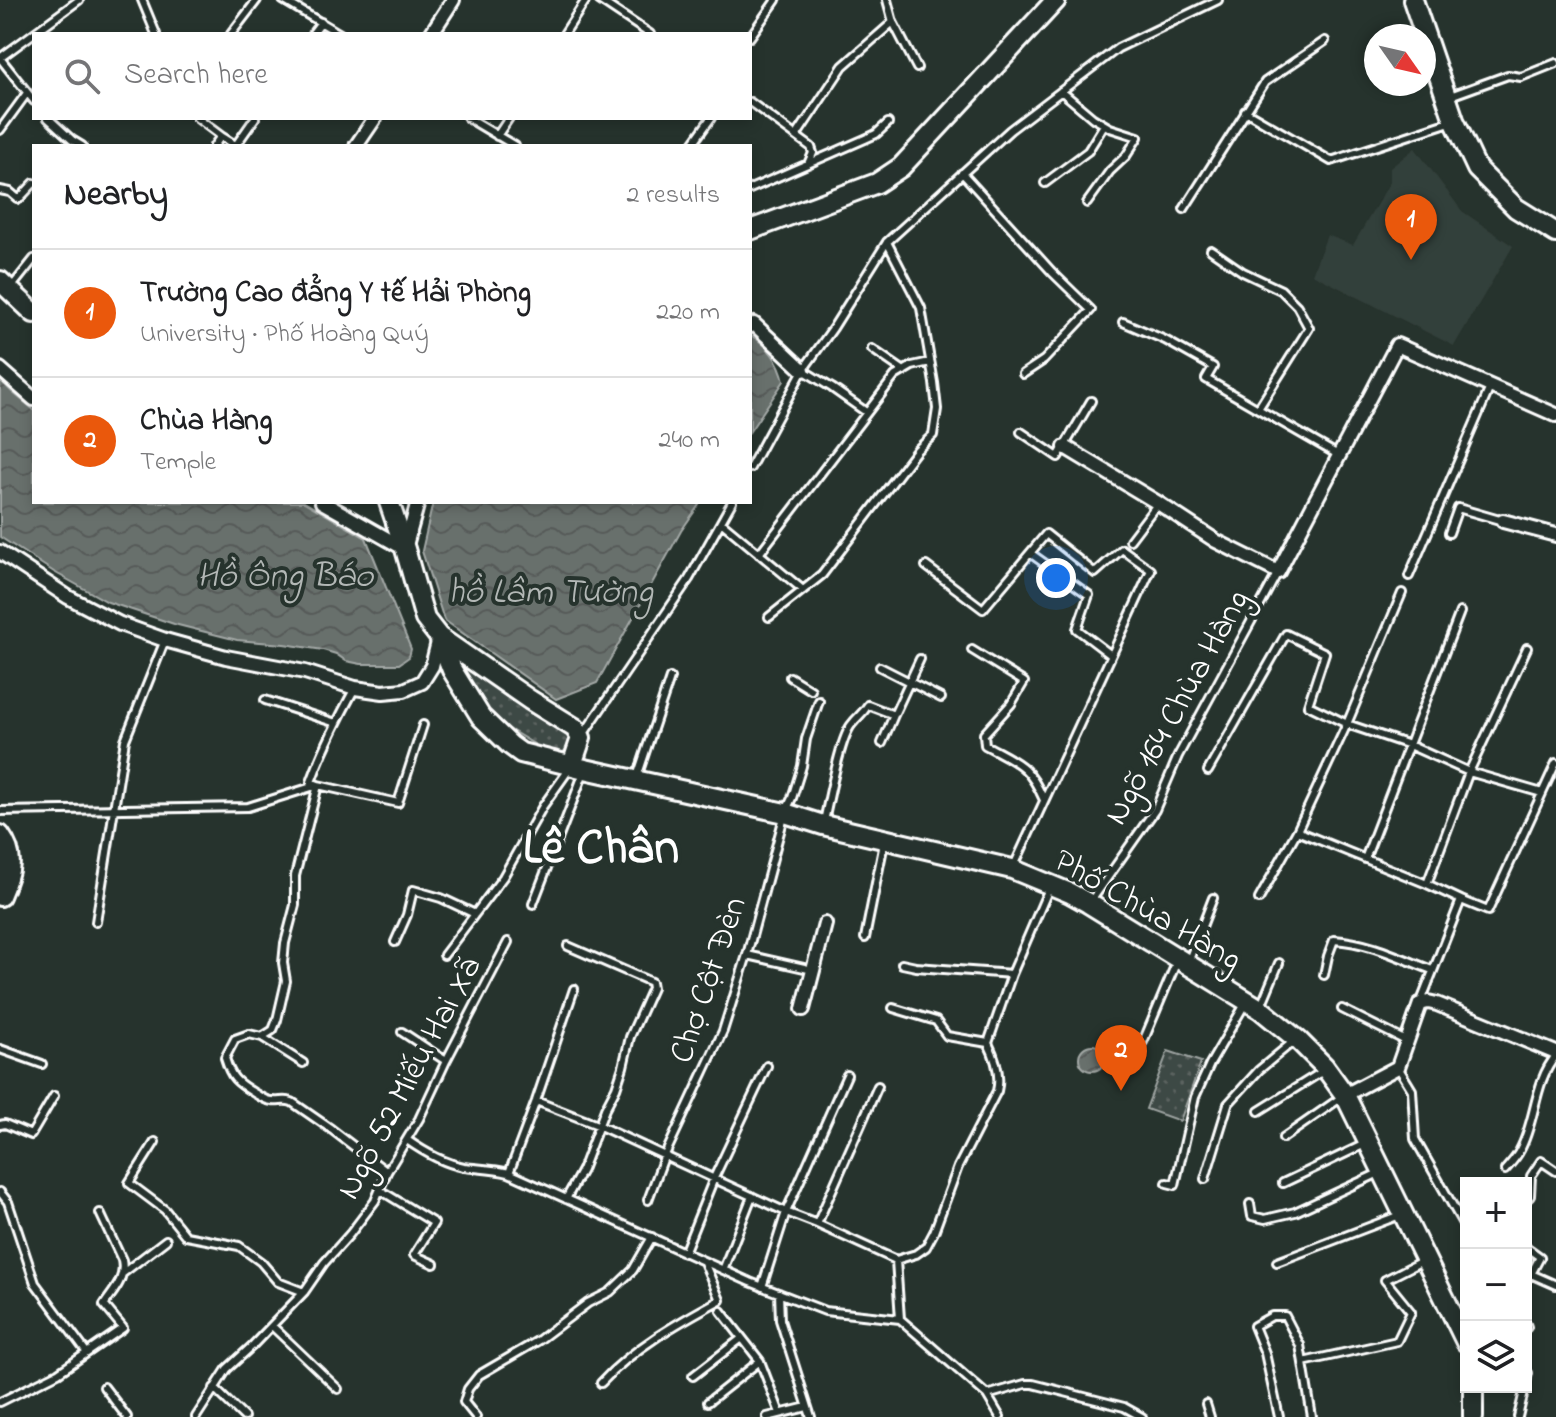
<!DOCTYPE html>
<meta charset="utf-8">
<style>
:root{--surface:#fff;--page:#f2f2f2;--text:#202124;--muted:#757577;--line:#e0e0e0;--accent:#ea580c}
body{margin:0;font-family:"Indie Flower",sans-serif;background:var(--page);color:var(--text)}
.controls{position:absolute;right:24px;bottom:24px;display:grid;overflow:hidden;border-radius:0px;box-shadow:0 4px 12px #0003}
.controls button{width:72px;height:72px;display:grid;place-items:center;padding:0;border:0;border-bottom:2px solid var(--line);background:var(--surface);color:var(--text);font:40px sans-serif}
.compass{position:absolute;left:1364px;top:24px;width:72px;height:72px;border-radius:50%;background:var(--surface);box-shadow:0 4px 12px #0003;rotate:124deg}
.you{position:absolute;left:1056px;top:578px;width:28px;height:28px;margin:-20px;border:6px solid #fff;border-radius:50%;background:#1a73e8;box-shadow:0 0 0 12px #1a73e833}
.badge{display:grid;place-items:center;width:52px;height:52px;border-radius:50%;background:var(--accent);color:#fff;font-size:26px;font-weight:700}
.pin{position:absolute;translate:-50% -66px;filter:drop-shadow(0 2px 4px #0008)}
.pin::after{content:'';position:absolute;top:42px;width:28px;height:24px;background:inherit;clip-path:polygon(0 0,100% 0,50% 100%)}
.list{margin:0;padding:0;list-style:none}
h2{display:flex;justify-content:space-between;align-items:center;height:104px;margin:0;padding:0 32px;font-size:34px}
h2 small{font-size:26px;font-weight:400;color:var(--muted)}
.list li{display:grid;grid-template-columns:52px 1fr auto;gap:24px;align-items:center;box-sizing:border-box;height:128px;padding:0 32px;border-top:2px solid var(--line)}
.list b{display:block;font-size:30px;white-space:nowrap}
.list p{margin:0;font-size:26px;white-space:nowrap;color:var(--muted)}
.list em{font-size:26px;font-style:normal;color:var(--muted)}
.icon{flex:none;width:44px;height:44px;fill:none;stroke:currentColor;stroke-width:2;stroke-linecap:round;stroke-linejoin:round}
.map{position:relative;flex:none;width:1556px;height:1417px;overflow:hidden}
.search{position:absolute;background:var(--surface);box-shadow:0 4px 12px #0003;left:32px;top:32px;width:720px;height:88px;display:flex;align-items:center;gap:20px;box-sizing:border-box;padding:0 28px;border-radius:0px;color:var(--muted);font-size:30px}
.panel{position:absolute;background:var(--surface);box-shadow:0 4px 12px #0003;left:32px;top:144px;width:720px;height:360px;border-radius:0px}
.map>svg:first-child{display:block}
.built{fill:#333f3a}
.park{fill:url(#park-dots);stroke:#9ea4a2;stroke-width:2}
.water{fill:url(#water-waves);stroke:#a4a9a7;stroke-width:2}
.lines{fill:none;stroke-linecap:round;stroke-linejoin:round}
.lane-casing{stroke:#fff;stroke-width:12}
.street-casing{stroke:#fff;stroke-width:18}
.secondary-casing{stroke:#fff;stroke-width:24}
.lane{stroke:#26332d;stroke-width:6}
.street{stroke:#26332d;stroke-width:12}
.secondary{stroke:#26332d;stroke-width:18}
.labels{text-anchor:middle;stroke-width:8;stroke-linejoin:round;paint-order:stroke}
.street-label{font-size:34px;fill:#fff;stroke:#26332d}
.water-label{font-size:36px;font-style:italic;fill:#b3b8b6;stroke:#26332d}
.town-label{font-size:50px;font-weight:bold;fill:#fff;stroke:#26332d}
</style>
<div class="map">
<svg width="1556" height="1417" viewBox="0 0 1556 1417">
<defs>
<pattern id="park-dots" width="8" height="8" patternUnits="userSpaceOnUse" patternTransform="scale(2)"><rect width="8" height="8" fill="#3e4944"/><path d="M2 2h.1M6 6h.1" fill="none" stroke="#5b6460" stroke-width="1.8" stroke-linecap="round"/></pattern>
<pattern id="water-waves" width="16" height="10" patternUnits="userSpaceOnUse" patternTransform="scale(2)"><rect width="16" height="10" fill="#67706c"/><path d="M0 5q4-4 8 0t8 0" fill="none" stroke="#575a59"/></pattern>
</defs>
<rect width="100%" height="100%" fill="#26332d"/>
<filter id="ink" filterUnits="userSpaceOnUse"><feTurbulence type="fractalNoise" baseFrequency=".0125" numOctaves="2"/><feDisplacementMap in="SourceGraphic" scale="16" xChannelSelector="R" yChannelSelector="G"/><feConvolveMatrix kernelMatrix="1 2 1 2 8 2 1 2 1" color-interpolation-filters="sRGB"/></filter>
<g filter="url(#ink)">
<!-- built -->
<path class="built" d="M1415,148L1462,211L1513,246L1454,346L1312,274L1327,235L1353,245L1390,182V168Z"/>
<!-- park -->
<path class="park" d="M468,661L505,696L564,728L570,742L563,753H549L494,720L478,699L460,664Z
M1168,1051L1201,1062L1180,1121L1146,1109Z"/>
<!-- water -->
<path class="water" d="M750,335C768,345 780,362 784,381L750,431Z
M0,380L12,392L34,410V502H304L366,538L411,649L409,657L399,664H361L346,661L336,654L323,650L284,644L237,640L174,624L108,602L54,572L0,537Z
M433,502H701L681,531L597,683L556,699L444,620L422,551Z
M1079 1058a13 13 0 1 1 26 0a13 13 0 1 1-26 0Z"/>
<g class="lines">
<defs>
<path id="lane" d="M142,0L156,34
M283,0L340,34
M599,0L650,34
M887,0L893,22L917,68
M231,34L257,0
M312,34L321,22
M564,34L586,0
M750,37L776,0
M0,58L79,0
M0,58L34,101
M1061,91L1093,118L1110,128L1138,137L1126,156L1110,171L1087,203
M1450,96L1508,75L1521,77L1556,63
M750,102L811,147L813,153L808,164
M1245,111L1331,161L1450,122
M48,118L72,140L82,146
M197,118L221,136
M468,118L515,146
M0,130L27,93
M797,135L843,66L893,22
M497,136L509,118
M236,145L255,118
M214,146L221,136L237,146
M691,146L711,118
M962,173L1052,272L1091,310L1044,360L1023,374
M1045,183L1088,151L1104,125
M750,189L865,139L876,134L888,123
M0,190L10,192L17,198L19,199L34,183
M1184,209L1265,82L1325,41
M1211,250L1243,272L1281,290L1297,306L1309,328L1258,409
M11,288L34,259
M1123,322L1165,340L1213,367L1206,379L1340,456
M872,349L904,371
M803,370L832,388L866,412
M1021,432L1058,457L1091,401
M750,468L803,370L833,328L887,242L1010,130L1118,48L1218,0
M721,522L803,590
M1449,533L1458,508L1503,521
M1130,540L1158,503
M1030,553L1089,595L1077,629L1111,655
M759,554L895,376L912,366L930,362
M926,566L983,609L1046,534L1095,573L1122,549L1151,570L1014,866
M1409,576L1491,385
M1402,593L1347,724L1409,745L1469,772L1542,793
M769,617L822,575L917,450L933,435L937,409L934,383L921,308L887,242
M972,650L1024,682L1011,704L984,734L985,745C1018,763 1028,764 1044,800
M880,667L941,698
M790,677L811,690
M265,700L336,723
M583,735L689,579L732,502
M882,743L894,715
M1208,771L1286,634L1325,653L1308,705L1347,724L1297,831L1427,884L1469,772L1527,648
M637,777L670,678
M318,785L311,782C323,749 338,719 355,688
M0,811L248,807L318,785L398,803L423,725
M824,821C829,801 840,737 852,724C858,716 862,715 868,705L894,715L920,659
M1365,859L1460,612
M1259,899L1297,831
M1461,900L1488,911L1556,763
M1091,901L1155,810L1178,756L1278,572
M533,904L584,772
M96,922L125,740L165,640
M865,938L884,843
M395,942L407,915L413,890L441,898L475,914
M444,955L503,877L543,806L570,768
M747,955L813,970
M1189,960L1213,898
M902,964L916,967L1012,974
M1324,975L1328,956L1334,940C1368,942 1401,958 1432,970
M574,989L536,1101L509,1173L750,1282L825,1311L900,1319L987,1395L1000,1417
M1420,1004L1461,900L1427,884
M1261,1006L1279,963
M893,1008L936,1021L947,1036L988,1043
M1342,1009L1408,1042
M402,1032L446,1061
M262,1037L273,1030L277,1020L286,981L283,963L285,943L295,905V876L318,785
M1143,1042L1177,961
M0,1049L42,1064
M303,1063L262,1037L249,1034L235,1039L225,1058C231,1078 236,1082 254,1093C260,1096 265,1101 272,1101C280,1102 284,1099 292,1102L331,1129L387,1172
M1398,1067L1412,1090L1415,1139L1466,1229
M536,1101L600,1126L786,1212L817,1224L896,1260L900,1319
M1259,1111L1323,1071
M0,1125L5,1124L31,1135L54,1096
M1283,1138L1342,1097
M407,1140C424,1152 443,1163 464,1167C480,1169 494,1169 509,1173
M155,1142L129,1183L165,1210L186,1236L239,1246L261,1262L278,1282L304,1292
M1505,1170C1510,1164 1517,1157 1520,1150C1536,1121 1534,1081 1556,1056
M1205,1179L1228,1104L1259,1070L1294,1041
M1167,1183L1175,1185L1195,1097L1210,1064L1245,1004
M1283,1183L1365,1144
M380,1190L434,1223L414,1255L434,1264
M0,1192L8,1202L35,1283L87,1353
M566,1199L582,1170L605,1109L616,1088L623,1067L630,1037L652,988L651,982L644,979L568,946
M648,1200L664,1157L723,1031L747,955L785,813L792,798L802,766L806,739L819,701
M1526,1200L1530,1196L1531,1176L1541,1161L1556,1171
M1250,1204L1252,1216L1265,1219L1295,1212L1379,1173
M817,1224L878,1086
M1526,1247L1540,1257L1531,1274
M684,1253L714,1178L767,1066
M896,1260L916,1254L926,1247L934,1232L958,1167L997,1091C1001,1075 995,1057 988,1043L1012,974L1050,886
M1277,1262L1400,1215
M723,1270L752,1196
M123,1273L166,1240
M1526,1279L1531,1274L1556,1285
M762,1287L786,1212L847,1075
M779,1293L780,1320L811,1417
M721,1311L760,1361L780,1413
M1526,1324L1527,1327L1526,1328
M272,1326L338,1389
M1303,1362L1397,1341L1411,1312L1385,1280L1424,1260
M693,1376L742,1338
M1526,1382L1528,1373
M601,1383C633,1348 679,1322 720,1300L704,1262
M104,1387L127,1417
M214,1388L244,1417
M987,1395L1025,1384H1033L1124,1407L1142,1417
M0,1402L58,1373L123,1328L104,1305C114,1290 126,1279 122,1260L100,1213
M708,1402L760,1361
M1206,1404L1210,1417
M196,1417L227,1369L252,1346L304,1292L324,1263L350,1234L375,1201L387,1172L419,1119L446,1061L508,942
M476,1417L464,1402L468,1389L479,1375L539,1340L588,1303L610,1292L633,1270L652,1237
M767,1417L807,1407
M1279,1417L1265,1353L1254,1326L1272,1316H1285L1300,1345L1312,1417
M1518,1417L1525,1387"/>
<path id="street" d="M431,34L453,0
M356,146L375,118
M750,326L754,324L803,370
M0,369L34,399
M1065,447L1158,503L1216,541L1278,572L1397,345L1556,415
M322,502L405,549L418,502
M1503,521L1556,535
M0,552L68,597L120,624L165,640L226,657L305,672L355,688L383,692L404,690L422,682L432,666L439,638
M803,1009L825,924
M1345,1095L1398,1067L1420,1004L1428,1002L1437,1004L1556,1053"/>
<path id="secondary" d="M1413,0L1454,120L1477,169L1516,208L1556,233
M750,230L877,183L901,167L1056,0
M0,281L34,313
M389,502L405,549L425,619L439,637L530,700L575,728L581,738L572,765
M439,637L452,670L481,717L510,745L521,753L585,769L785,813L823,825L1012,869L1070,893L1088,903L1260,1009L1299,1041L1324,1066L1345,1095L1466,1342
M0,835C16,857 10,873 0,896
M1473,1417V1387"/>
</defs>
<!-- lane casing -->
<use href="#lane" class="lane-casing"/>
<!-- street casing -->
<use href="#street" class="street-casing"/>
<!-- secondary casing -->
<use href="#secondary" class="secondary-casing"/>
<!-- lane -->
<use href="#lane" class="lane"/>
<!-- street -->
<use href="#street" class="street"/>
<!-- secondary -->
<use href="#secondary" class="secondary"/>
</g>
</g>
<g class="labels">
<!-- street labels -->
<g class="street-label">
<text transform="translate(1175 706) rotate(-61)" y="12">Ngõ 164 Chùa Hàng</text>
<text transform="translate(1149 908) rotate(30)" y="12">Phố Chùa Hàng</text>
<text transform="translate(706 979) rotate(-71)" y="12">Chợ Cột Đèn</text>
<text transform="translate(407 1077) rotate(-62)" y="12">Ngõ 52 Miếu Hai Xã</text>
</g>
<!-- water labels -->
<g class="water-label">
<text x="285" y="586">Hồ Ông Báo</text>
<text x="550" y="602">hồ Lâm Tường</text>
</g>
<!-- town labels -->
<g class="town-label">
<text x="601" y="862">Lê Chân</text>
</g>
</g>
</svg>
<div class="controls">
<button>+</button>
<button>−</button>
<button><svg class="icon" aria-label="layers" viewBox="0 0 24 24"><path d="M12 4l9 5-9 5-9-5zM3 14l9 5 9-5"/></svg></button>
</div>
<svg class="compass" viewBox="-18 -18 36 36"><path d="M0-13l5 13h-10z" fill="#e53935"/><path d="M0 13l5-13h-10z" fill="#757577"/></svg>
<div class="you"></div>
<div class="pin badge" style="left:1411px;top:260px">1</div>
<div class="pin badge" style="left:1121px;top:1091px">2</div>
<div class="search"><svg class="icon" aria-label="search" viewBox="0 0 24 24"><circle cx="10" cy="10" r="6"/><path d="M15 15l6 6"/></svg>Search here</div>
<section class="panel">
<h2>Nearby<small>2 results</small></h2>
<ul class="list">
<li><span class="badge">1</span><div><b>Trường Cao đẳng Y tế Hải Phòng</b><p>University · Phố Hoàng Quý</p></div><em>220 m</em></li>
<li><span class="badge">2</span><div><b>Chùa Hàng</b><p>Temple</p></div><em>240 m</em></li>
</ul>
</section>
</div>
